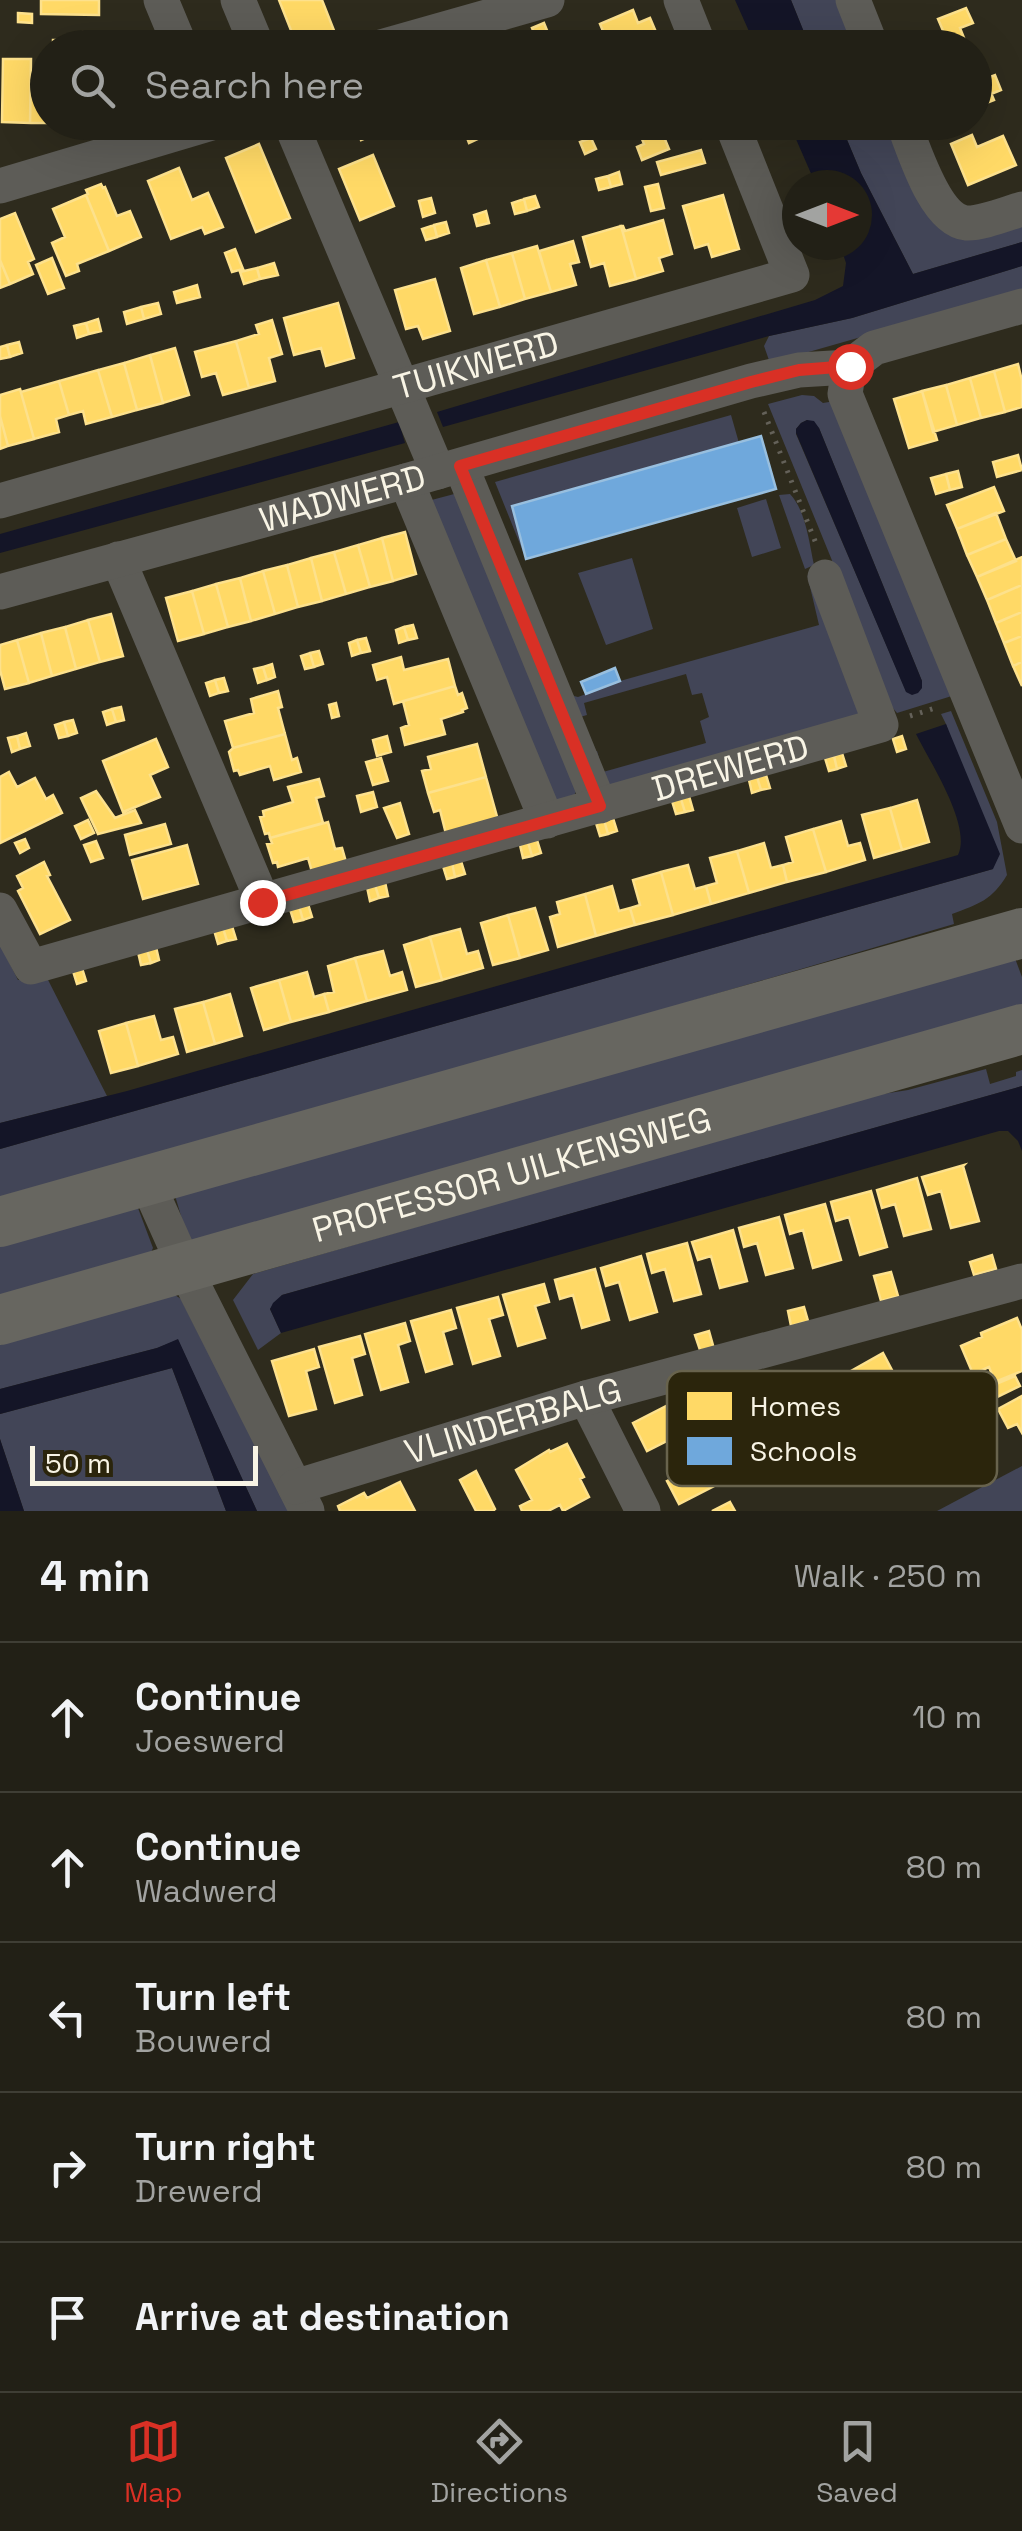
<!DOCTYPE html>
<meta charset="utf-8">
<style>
:root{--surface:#222016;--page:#2e2d23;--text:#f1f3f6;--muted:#a2a3a1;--line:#3f3e35;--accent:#d93025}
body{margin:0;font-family:"Space Grotesk",sans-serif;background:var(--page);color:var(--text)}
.compass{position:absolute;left:782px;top:170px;width:90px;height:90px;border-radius:50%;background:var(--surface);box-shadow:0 10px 40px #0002;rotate:90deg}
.scale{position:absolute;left:30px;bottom:25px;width:228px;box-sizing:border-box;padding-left:10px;border:5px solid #f8f4e5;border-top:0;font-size:28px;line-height:35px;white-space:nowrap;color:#f8f4e5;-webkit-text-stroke:8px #2b250c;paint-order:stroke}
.stop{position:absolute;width:30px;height:30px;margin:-22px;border:8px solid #d93025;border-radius:50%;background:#fff}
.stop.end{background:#d93025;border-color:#fff;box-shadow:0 2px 10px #0008}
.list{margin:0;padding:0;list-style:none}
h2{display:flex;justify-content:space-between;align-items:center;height:130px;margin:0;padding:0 40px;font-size:42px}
h2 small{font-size:32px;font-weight:400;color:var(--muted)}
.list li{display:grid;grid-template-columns:65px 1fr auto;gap:30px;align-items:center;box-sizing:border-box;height:150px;padding:0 40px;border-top:2px solid var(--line)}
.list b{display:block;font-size:38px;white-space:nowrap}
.list p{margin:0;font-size:32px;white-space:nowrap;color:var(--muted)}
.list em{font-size:32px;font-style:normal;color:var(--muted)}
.icon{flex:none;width:55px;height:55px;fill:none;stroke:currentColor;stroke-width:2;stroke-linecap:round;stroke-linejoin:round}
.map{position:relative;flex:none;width:1022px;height:1511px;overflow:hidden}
.search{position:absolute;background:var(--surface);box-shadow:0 10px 40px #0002;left:30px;right:30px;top:30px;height:110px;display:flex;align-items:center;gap:25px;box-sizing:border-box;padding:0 35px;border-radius:55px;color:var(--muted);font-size:38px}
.sheet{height:880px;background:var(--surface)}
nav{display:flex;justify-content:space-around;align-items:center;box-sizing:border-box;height:140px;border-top:2px solid var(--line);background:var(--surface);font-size:28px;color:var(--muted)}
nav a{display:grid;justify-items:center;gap:5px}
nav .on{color:var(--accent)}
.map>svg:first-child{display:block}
.green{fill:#424557;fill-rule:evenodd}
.water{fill:#141527}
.homes{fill:#ffd966;stroke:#fde18c;stroke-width:2.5}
.schools{fill:#6fa8dc;stroke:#98bfdf;stroke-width:2.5}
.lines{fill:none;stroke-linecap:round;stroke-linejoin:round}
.path{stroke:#646159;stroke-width:5;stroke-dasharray:2.5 8;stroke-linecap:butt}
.street{stroke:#5d5c57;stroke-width:35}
.secondary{stroke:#676660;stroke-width:50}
.route{stroke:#d93025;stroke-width:12}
.labels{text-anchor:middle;stroke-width:10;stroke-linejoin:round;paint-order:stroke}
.street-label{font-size:35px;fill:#f8f4e5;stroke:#2b250c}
.key{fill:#2b250c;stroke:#68634d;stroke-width:2.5}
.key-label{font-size:28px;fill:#f8f4e5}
</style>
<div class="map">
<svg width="1022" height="1511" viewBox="0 0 1022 1511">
<rect width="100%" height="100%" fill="#2e2b1d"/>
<!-- green -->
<path class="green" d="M791,0H838L858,47H810Z
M840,123H889L920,199L1022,223V242L913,274L861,173Z
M1022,266V291L770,363L764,346L769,336L852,318Z
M802,395L814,396L823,403L835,401L955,695L897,713L892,707L768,404ZM807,420L819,428L922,681V688L906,691L796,434V429L801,423Z
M731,415L739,443L512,506L526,559L495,482Z
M458,493L577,790L573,797L554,801L424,502Z
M790,494C806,511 809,542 814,565L805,569L779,495Z
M766,499L781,548L752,557L737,508Z
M632,558L653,629L606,645L578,573Z
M807,574L859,696L860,708L857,717L609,788L587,753L597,751L603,772L706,743L700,721L709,717L702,693L692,695L686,674L584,703L587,715L573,719L568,688L574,696L578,697L620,681L819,625Z
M951,711L997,822L1007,875C992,900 979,904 952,914L954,924L651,1013L0,1197V1149L993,869L946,724L941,714Z
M0,944L18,980L45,974L107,1096L0,1123Z
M1010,945L1022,977V1022L210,1249L188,1240L174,1192Z
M986,1069L990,1084L1016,1076V1072L1022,1070V1086L282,1295L270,1309L281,1333L258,1350L233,1300L253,1274L870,1096L908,1090Z
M138,1208L153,1248L143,1269L0,1310V1232Z
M175,1295L181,1299L289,1511H257L178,1340L157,1348L0,1389V1345Z
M172,1368L226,1511H24L0,1439V1414Z
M1022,1466V1511H937Z"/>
<!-- water -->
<path class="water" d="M735,0H791L810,47H756Z
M789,123H840L861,173L913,274L1022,242V266L852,318L769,336L443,427L437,412L815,300L843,286L846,263L840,245H857V185H816Z
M807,420L814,421L819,428L922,681V688L918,693L912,695L906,692L796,433V429L801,423Z
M399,422L405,443L0,553V534Z
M946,724L1000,854L993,869L0,1149V1123L127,1091L958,855C972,826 930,762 916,734Z
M1022,1086V1151L1018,1141L1008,1131H999L281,1333L270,1309L273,1303L282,1295Z
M178,1339L257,1511H226L172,1368L0,1414V1389L157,1348Z
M0,1439L24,1511H0Z"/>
<!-- homes -->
<path class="homes" d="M41,0H99V15L41,14Z
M279,0H322L335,33L298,48Z
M966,8L973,23L960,28L968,48H912L944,33L938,19Z
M633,10L638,23L650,18L661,44L653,48H610L600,24Z
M18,13L32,14V23L18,22Z
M544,23L553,45L540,48L532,28Z
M83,32L111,33V48H82Z
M53,40H67V48H53Z
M3,59H31L30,123L2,122Z
M974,62L982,80L995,75L1001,90L974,101Z
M31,76H48V122L56,123H30Z
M991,93L994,100L976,107L974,101Z
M319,122H385L387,129L361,140L355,126L326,138Z
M421,122H441L442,125L426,132Z
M461,122H481L486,135L469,143Z
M635,122H694V124L664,137L669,149L642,160L637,147L644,144Z
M972,135L977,147L1003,136L1016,165L968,185L951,144Z
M591,138L596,149L585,154L580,142Z
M259,144L290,218L256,232L226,158Z
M701,150L705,163L661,175L657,162Z
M373,155L394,206L360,220L339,169Z
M179,168L192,200L208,193L223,227L205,234L202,227L171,239L148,181Z
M619,172L622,184L611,187L608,176Z
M608,176L611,187L599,190L596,179Z
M101,184L103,188L105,187L117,216L130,211L141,237L109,251L86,195L88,194L86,190Z
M658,184L664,208L651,211L645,187Z
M86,195L109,251L77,264L79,271L66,276L52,243L65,237L53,209Z
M723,195L739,249L712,257L708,244L695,248L683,206Z
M535,196L539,207L527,211L524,199Z
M431,198L435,213L423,217L419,201Z
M524,199L527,211L515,214L512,203Z
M486,211L489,223L477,226L474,215Z
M15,213L34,259L28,262L33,274L10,284L0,260V219Z
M663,220L672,254L659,258L663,271L636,279L621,226H623L625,231Z
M446,222L449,233L437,237L434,225Z
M434,225L437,237L426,240L422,229Z
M621,226L636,279L610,286L604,263L591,267L583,237Z
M573,241L579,262L570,264L576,285L551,292L539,251Z
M537,246L551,292L525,299L512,253Z
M235,249L243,269L232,272L225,253Z
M512,253L525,299L500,307L486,260Z
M52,258L64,288L48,294L36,265Z
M0,260L10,284L0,288Z
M486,260L500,307L474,314L461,268Z
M274,263L278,275L260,279L257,268Z
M257,268L260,279L244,284L240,272Z
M435,279L450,331L423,339L418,326L406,329L395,290Z
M197,285L200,297L177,303L174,292Z
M158,303L161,314L144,319L141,307Z
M338,303L354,358L326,366L321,348L294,355L284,318Z
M141,307L144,319L127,324L124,312Z
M98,319L101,331L89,334L86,323Z
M272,320L282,354L269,358L275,381L249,388L236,341L259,334L256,325Z
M86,323L89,334L77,338L74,326Z
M236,341L249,388L223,395L216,373L202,377L195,352Z
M19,342L22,353L10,357L7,345Z
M7,345L10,357L0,359V347Z
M175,348L189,395L163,403L150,355Z
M150,355L163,403L137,410L124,363Z
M124,363L137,410L112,417L98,370Z
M1018,364L1022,381V407L1005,412L994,371Z
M98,370L112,417L86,424L83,411L69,415L59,381Z
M994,371L1005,412L981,418L970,378Z
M970,378L981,418L957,425L946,385Z
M59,381L69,415L56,419L59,432L34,439L20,389L21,392Z
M946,385L957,425L933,432L922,391Z
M20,389L34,439L8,446L0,416V395Z
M922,391L937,440L909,448L894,399Z
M0,416L8,446L0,449Z
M1018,455L1022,470L997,477L993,462Z
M958,471L962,487L950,490L946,474Z
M946,474L950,490L936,494L931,478Z
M994,487L1004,511L957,529L947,505Z
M996,513L1006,539L967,555L957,529Z
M405,532L416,574L393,581L382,538Z
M382,538L393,581L370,587L358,545Z
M1006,539L1016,561L977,577L967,555Z
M358,545L370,587L346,594L334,552Z
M334,552L346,594L322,601L311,558Z
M1022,557V585L987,600L977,577Z
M311,558L322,601L298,607L287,565Z
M287,565L298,607L275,614L263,571Z
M263,571L275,614L251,621L240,578Z
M240,578L251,621L228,627L216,584Z
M216,584L228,627L204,634L192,591Z
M1022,585V612L996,623L987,600Z
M192,591L204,634L178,641L166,598Z
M1022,612V636L1004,643L996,623Z
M111,614L123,656L100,662L88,620Z
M88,620L100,662L76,669L65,627Z
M413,625L417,638L408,640L404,627Z
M65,627L76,669L52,676L41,633Z
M404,627L408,640L399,643L396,630Z
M41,633L52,676L29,683L17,640Z
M1022,636V662L1013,666L1004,643Z
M366,638L370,651L361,653L357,640Z
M17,640L29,683L5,689L0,670V645Z
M357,640L361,653L352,656L349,643Z
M319,651L323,664L314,667L310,653Z
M310,653L314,667L305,669L301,656Z
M401,657L404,670L448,659L455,686L394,704L387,677L377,680L373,665Z
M1022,662V686L1013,666Z
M272,664L275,677L267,680L263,667Z
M263,667L267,680L258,683L254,669Z
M224,678L228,691L219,693L215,680Z
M215,680L219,693L210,696L206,683Z
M455,686L458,695L462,693L467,708L462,710L463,712L441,719L445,734L405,745L401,728L409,725L403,701Z
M278,691L282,707L278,708L285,734L233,748L225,721L254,713L251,699Z
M336,703L339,716L332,718L329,705Z
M121,707L124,720L116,722L112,709Z
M112,709L116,722L107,725L103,712Z
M73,720L77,733L68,736L64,722Z
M64,722L68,736L59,738L55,725Z
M26,733L30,746L20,749L17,736Z
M285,734L292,760L297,758L301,772L274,780L270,766L240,775L238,770L234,771L229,752L233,748Z
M17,736L20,749L12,752L8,738Z
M387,736L391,752L377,756L373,740Z
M902,736L906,749L897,752L893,739Z
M156,739L168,767L150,775L160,797L123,812L103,761Z
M477,744L486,777L428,793L422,771L431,769L428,757Z
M842,753L846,766L837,769L834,756Z
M834,756L837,769L829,771L825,758Z
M381,758L388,781L373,785L366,762Z
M9,772L17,787L35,778L46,799L53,795L62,813L0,843V777Z
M766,775L770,788L761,790L757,777Z
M486,777L498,820L446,834L440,810L434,812L428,793Z
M757,777L761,790L752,793L749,780Z
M319,779L324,796L316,798L323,823L270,838L269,833L265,834L260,817L264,816L263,811L293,802L288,787Z
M96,791L115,818L135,810L141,823L98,834L81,798Z
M373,792L377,807L361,812L357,796Z
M689,796L693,810L685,812L681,799Z
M681,799L685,812L676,814L672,801Z
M917,800L929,842L902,850L890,808Z
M400,803L409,834L397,838L384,808Z
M890,808L902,850L874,858L862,815Z
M613,818L617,831L608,834L604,820Z
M88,820L94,833L81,839L75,826Z
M604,820L608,834L600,836L596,823Z
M841,821L848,846L860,843L865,860L826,872L813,829Z
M328,822L335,849L342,848L346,862L312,872L308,858L278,867L277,862L273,863L267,844L272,843L270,838Z
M165,824L171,844L130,855L125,835Z
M813,829L826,872L787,882L783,865L793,862L786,837Z
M25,839L29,848L20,853L15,843Z
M537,840L541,853L532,856L528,842Z
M96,841L103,858L91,862L84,845Z
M528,842L532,856L523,858L520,845Z
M764,843L771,868L783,865L787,882L749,893L737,851Z
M187,845L198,884L143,899L132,860Z
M737,851L749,893L711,904L706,886L717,883L710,858Z
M461,861L465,874L455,877L452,863Z
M44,862L50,875L47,876L70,920L40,934L18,891L23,888L17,876Z
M452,863L455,877L447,879L443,866Z
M688,865L695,889L706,886L711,904L673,915L661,872Z
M661,872L673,915L635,925L630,908L640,905L633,880Z
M385,882L388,896L379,898L375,885Z
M375,885L379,898L370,901L367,887Z
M612,886L619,911L630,908L635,925L596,936L585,894Z
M585,894L596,936L558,947L550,917L560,914L557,902Z
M308,904L312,917L303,920L299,906Z
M299,906L303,920L294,922L290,909Z
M535,908L548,950L520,958L508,915Z
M508,915L520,958L493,965L481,923Z
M232,926L236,939L227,941L223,928Z
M223,928L227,941L218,944L214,930Z
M460,929L467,954L478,951L483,968L442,980L430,937Z
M430,937L442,980L416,987L404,945Z
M156,947L159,960L151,963L147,950Z
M147,950L151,963L141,965L138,952Z
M383,951L390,976L402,972L407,990L367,1001L355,958Z
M355,958L367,1001L329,1012L324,994L334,992L328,966Z
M82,968L86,981L77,984L73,971Z
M307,972L314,997L324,994L329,1012L291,1022L279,980Z
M279,980L291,1022L264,1030L251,988Z
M230,994L242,1036L215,1044L203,1002Z
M203,1002L215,1044L187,1052L175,1009Z
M154,1016L161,1040L173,1037L178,1054L138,1066L126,1023Z
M126,1023L138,1066L111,1073L99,1031Z
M964,1165L963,1166L979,1221L951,1228L941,1191L928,1195L922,1177Z
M917,1178L931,1229L904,1236L895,1204L882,1208L877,1190Z
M871,1191L887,1247L860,1255L849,1217L836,1221L831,1202Z
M825,1204L841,1260L813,1268L803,1230L790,1234L785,1215Z
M779,1217L793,1268L766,1275L757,1243L744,1247L739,1228Z
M733,1230L747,1281L720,1288L711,1256L698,1260L692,1242Z
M687,1243L701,1294L674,1301L665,1269L652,1273L647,1254Z
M992,1255L996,1269L974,1275L970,1262Z
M641,1256L657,1312L630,1320L619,1282L606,1286L601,1268Z
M595,1269L609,1320L582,1328L573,1295L560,1299L555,1280Z
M891,1272L898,1296L881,1301L874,1276Z
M544,1284L549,1302L535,1306L545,1338L518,1346L503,1295Z
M498,1297L503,1315L489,1319L500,1356L473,1364L457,1308Z
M804,1307L808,1321L791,1326L788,1311Z
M451,1310L456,1328L443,1332L452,1364L426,1372L411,1321Z
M1017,1318L1022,1330V1371L995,1382L989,1367L973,1374L961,1346L982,1337L981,1333Z
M405,1323L410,1341L398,1345L408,1382L381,1390L365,1334Z
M709,1331L714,1349L701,1353L695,1335Z
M360,1336L365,1354L352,1358L362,1395L335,1403L319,1347Z
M314,1349L319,1367L306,1371L316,1409L289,1416L272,1361Z
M883,1353L902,1389L913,1383L926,1411L883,1433L851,1371Z
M1015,1376L1020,1386L997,1397L991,1386Z
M1022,1396V1433L1017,1424L1008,1428L998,1409Z
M680,1399L694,1426L706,1420L713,1434L679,1450L673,1438L647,1451L633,1423Z
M567,1444L584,1477L580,1479L589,1497L563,1511L560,1505L548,1511H522L520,1506L532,1500L516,1470L549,1450L550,1452Z
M706,1447L724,1481L679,1504L667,1481L693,1468L687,1457Z
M476,1471L495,1509L493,1511H476L460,1480Z
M400,1482L415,1511H340L338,1506L364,1493L367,1498Z
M730,1502L735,1511H712Z"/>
<!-- schools -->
<path class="schools" d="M761,436L776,489L526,559L512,506Z
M615,668L620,681L586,694L581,682Z"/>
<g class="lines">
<!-- path -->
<path class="path" d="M764,412L817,546
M910,716L938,707"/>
<!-- street -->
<g class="street">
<path d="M161,0L181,48"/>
<path d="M238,0L258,48"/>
<path d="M681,0L700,48"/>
<path d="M853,0L872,48"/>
<path d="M377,48L547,0"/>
<path d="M290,122L438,472"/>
<path d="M903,122C914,149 934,219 966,223C981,224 1008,213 1022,209"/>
<path d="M0,186L215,122"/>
<path d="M1022,306L874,348L849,367L845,394L1022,826"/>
<path d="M461,466L600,806"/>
<path d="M406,481L547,821"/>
<path id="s1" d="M0,501L792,275L731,122"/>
<path d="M118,559L263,902"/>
<path id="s2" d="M0,592L406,481L751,381L799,370L849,367"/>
<path id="s3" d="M0,910L31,967L881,725L825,577"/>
<path d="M146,1180L193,1285L307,1511"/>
<path d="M586,1398L643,1511"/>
<path id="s4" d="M295,1487L586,1398L1022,1281"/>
</g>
<!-- secondary -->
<g class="secondary">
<path d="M0,1222L1022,933"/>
<path id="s5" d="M0,1320L1022,1029"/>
</g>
</g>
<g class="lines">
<!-- route -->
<path class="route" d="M262,902L600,806L460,466L751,382L799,370L850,366"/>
</g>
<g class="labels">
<!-- street labels -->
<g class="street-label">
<text dy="12" stroke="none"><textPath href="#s1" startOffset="495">TUIKWERD</textPath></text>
<text dy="12" stroke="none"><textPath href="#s2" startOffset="355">WADWERD</textPath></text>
<text dy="12" stroke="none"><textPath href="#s3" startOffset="792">DREWERD</textPath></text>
<text dy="12" stroke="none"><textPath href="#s5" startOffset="532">PROFESSOR UILKENSWEG</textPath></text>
<text dy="12" stroke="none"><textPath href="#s4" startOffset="228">VLINDERBALG</textPath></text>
</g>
</g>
<!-- legend -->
<rect x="667" y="1371" width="330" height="115" rx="15" class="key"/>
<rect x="687" y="1392" width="45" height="28" fill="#ffd966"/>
<rect x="687" y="1437" width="45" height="28" fill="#6fa8dc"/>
<g class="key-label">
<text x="750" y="1416">Homes</text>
<text x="750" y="1461">Schools</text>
</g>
</svg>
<svg class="compass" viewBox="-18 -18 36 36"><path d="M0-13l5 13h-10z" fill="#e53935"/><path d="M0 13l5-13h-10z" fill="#a2a3a1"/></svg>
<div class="scale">50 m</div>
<div class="stop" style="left:850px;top:366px"></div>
<div class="stop end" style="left:262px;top:902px"></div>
<div class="search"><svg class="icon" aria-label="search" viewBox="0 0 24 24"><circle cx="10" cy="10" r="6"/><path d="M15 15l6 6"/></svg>Search here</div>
</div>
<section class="sheet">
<h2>4 min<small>Walk · 250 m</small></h2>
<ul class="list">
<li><svg class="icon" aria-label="ahead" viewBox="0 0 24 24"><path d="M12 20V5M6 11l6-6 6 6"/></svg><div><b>Continue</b><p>Joeswerd</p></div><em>10 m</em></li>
<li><svg class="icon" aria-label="ahead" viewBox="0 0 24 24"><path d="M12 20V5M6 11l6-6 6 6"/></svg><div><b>Continue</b><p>Wadwerd</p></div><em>80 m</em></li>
<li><svg class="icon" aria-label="left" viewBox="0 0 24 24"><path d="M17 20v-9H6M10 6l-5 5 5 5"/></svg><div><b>Turn left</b><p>Bouwerd</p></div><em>80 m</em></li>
<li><svg class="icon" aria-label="right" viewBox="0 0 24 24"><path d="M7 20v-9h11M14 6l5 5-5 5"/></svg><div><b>Turn right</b><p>Drewerd</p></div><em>80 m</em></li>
<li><svg class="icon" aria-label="arrive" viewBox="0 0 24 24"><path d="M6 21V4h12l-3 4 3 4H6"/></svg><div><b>Arrive at destination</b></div></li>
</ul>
</section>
<nav>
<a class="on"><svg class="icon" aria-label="map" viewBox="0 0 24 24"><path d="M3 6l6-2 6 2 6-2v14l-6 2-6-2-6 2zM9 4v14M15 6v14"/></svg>Map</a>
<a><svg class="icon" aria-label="directions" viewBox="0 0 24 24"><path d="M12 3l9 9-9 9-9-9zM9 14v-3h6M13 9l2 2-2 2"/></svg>Directions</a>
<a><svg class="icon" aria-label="saved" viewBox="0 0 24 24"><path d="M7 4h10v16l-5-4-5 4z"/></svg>Saved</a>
</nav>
